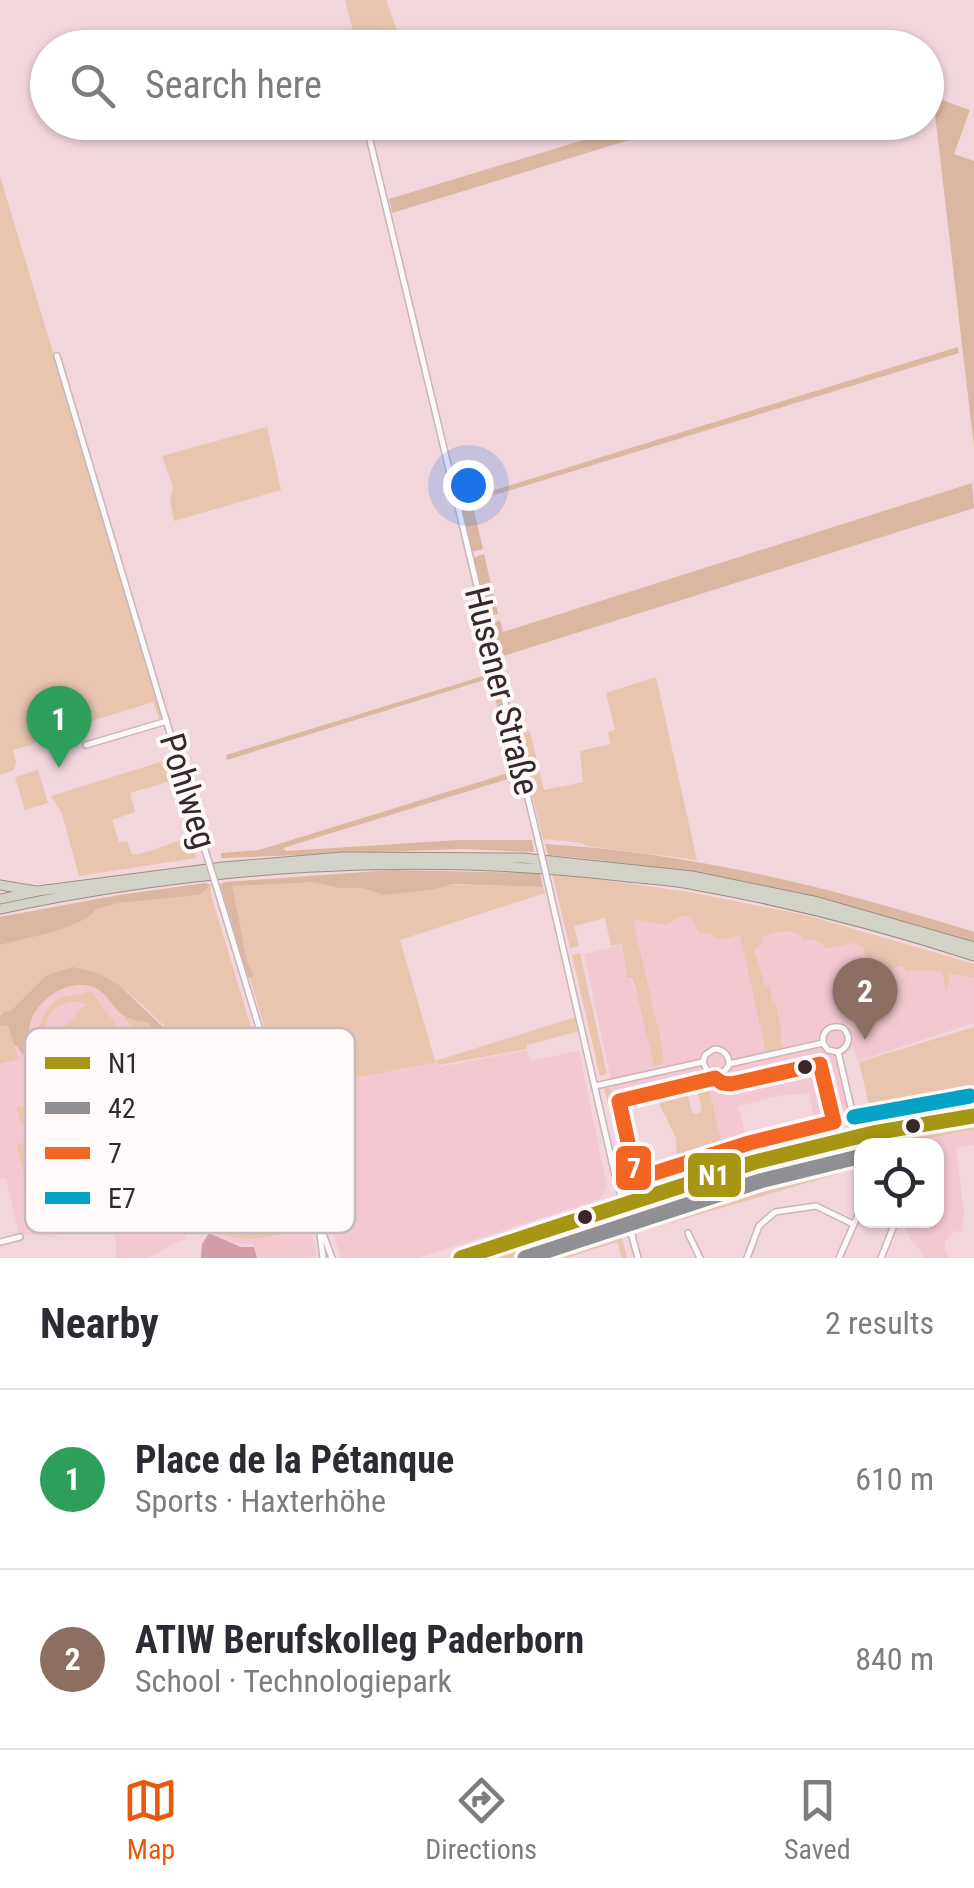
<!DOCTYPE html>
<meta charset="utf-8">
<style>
:root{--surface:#fff;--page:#f7f7f7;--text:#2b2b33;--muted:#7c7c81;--line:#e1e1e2;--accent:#ea580c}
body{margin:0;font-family:"Roboto Condensed",sans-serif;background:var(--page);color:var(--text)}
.controls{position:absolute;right:30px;bottom:30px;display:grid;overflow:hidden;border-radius:20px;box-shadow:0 2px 8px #0004}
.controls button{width:90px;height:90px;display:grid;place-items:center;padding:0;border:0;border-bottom:2px solid var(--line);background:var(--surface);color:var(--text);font:50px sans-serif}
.you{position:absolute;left:468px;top:485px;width:35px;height:35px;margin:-25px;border:8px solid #fff;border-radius:50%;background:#1a73e8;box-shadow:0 0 0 15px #1a73e833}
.badge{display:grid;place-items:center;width:65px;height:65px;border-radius:50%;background:var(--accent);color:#fff;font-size:32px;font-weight:700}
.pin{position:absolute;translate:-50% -82px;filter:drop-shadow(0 2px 5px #0008)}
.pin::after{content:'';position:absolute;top:52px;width:35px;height:30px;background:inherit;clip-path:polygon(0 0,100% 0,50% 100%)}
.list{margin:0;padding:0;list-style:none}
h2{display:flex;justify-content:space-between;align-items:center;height:130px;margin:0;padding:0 40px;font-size:42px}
h2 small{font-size:32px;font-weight:400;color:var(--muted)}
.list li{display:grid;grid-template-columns:65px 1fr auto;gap:30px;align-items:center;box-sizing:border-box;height:180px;padding:0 40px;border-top:2px solid var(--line)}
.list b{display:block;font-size:38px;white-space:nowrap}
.list p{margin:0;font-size:32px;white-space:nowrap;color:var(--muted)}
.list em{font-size:32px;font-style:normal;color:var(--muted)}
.icon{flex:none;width:55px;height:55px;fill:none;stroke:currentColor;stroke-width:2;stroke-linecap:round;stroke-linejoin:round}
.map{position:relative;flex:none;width:974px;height:1258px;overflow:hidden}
.search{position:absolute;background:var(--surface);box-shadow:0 2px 8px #0004;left:30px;right:30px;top:30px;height:110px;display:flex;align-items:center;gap:25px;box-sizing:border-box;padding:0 35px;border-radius:55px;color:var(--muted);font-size:38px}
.sheet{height:490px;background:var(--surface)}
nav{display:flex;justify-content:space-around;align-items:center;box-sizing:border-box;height:140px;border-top:2px solid var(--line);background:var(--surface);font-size:28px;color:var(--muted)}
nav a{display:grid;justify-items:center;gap:5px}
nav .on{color:var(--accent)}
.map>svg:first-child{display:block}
.built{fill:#f4c8d1}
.green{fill:#e9c4af;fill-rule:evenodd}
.forest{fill:#dbb6a0}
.water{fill:#d29da8}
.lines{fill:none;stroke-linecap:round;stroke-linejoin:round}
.stream{stroke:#d29da8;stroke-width:2.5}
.minor-casing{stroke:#cab4b9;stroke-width:8}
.secondary-casing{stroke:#cab4b9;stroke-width:9}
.trunk-casing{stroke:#999082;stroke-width:11}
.minor{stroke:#fdf9fa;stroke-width:5}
.secondary{stroke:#fdf9fa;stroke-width:6}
.trunk{stroke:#d2d2c6;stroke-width:9}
.minor-bridge-casing{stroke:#cab4b9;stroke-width:8;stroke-linecap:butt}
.minor-bridge{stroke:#fdf9fa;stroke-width:5}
.bus-1-casing{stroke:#fff9fa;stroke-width:22}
.bus-2-casing{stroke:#fff9fa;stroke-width:22}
.bus-3-casing{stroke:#fff9fa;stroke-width:22}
.bus-4-casing{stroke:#fff9fa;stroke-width:22}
.bus-1{stroke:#a69613;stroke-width:15}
.bus-2{stroke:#909094;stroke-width:15}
.bus-3{stroke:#f26522;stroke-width:15}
.bus-4{stroke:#03a2c6;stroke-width:15}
.bus-dot{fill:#3a272b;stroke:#fff9fa;stroke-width:4}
.labels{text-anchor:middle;stroke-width:8;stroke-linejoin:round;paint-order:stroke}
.street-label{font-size:35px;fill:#3a272b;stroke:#fff9fa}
.key{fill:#fff9fa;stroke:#c4babc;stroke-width:2.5}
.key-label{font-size:28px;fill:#3a272b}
.line-badge{stroke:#fff9fa;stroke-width:4}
.badge-label{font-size:28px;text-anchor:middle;font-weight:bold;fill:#fff}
</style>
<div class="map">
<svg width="974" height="1258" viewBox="0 0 974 1258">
<rect width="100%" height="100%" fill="#f2d6dc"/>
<!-- built -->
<path class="built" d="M682,916L690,918L696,923L698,932L712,935L719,940L740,935L767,1053L780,1039L772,1002L753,949L762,936L790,930L800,935L803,940L818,941L827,948L851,943L863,947L869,969L886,970L902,966L908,972L926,970L944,973L947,986L950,974L974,978V1023L858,1061L853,1046L846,1055L835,1057L850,1122L816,1130L809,1093L782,1095L738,1106L749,1149L725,1156L709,1089L710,1083L705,1075L614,1094L584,954L622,945L624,961L664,1063L662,1045L632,921L639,920L667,925Z
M85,971L184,1047L181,1077L206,1088L265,1073L317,1255L307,1258H257L253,1244L233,1243L211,1232L191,1212L176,1207L53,1237L19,1234L6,1179H0V1025Z
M527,1050L530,1061L579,1051L607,1187L600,1199L418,1258H341L284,1092L435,1062L439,1067Z
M974,1130V1145L956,1148L964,1215L962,1232L954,1231L945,1242V1251L950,1258H926L909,1237L903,1221L936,1220V1146H893Z
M178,1215L184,1222L185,1238L148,1258H115L117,1249L113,1230L163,1216Z"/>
<!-- green -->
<path class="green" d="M345,0H386L403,47H357Z
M0,176L162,715L160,720L153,702L46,735L31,745L13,750L16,762L14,770L0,775Z
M267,427L281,490L174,521L170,501L173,487L162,456Z
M656,677L697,860L585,846L582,843L543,839L517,735L530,731L544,790L583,782L580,751L610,744L608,732L615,730L606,693Z
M167,760L174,780L130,793L135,812L112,820L119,842L127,841L132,855C152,852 168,844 187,838L189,846H193L196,858L79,876L62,814L51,796Z
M38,770L48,803L25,810L15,777Z
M552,873L689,892L809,916L974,964V978L950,974L947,990H942L946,988L942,973L926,970L907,972L902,966L886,970L879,976L877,970L869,969L863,947L851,943L827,949L818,941L803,940C794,925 777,933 762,936L763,944L754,949L765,985H769L772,1002H775L782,1034L780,1039L783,1049L766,1053L740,935L720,940L712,935L698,932C695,922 693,918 682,916L667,925L639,920L633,921L662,1045L664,1064L654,1066L636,990L632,978H627L622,944L611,946L605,918L574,926L579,946L570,948Z
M314,881L543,887L545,893L400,940L435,1061L576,1017L579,1031L527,1045V1049L439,1065L436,1062L284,1092L250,979L231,891L222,890L221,886Z
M211,885V895L265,1073L206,1088L186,1086L181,1077L176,1075L184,1046C161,1025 103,955 70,974C48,987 28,1008 8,1023L18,1059L0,1064V945L40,934L96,909L119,903L199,895Z
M580,953L607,1074L600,1076L572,955Z
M90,990L159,1082C147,1092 149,1108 134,1116C123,1123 112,1118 102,1125L32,1034C44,1024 42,1008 57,1000C69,993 79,998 90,990ZM72,1001L87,1004L75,1014L76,1017L62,1028L59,1026L46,1035C44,1017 55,1004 72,1001Z
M124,1017L150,1023L151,1027L163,1036L166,1048L154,1057Z
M974,1027V1105L946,1110L944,1108L873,1122L859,1062Z
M701,1069L709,1077V1089L725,1156L677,1169L676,1138L655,1095L686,1088L692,1112L696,1114L702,1111L696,1083L609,1106L604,1088L608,1087L613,1091H628L701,1075Z
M50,1098L55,1115L21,1125L16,1108Z
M81,1126L95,1130V1136L99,1131L104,1133L103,1140L107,1153H110L107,1161L98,1138L105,1164L88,1169L80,1143H76L97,1214L41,1230L16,1145Z
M974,1127V1130L893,1145L862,1146L861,1152L855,1154L858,1168L639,1232L637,1212L640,1208L695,1190L699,1184L757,1167L856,1142L889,1136L906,1137Z
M296,1201L299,1202L297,1212L283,1233C254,1241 232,1243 207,1224L214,1217C244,1238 282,1241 296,1201Z
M601,1225L621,1234L627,1258H622L617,1242L566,1258H563L561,1253L546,1258H481L543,1237Z"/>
<!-- forest -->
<path class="forest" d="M933,97L970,110L954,154L974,161V447Z
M643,122L684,123L392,213L389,199Z
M958,347L959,353L472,502L483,549L471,552L459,501Z
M972,483L974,508L497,658L489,625L500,620L503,632Z
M484,554L498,614L487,615L472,558Z
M493,673L494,677L227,760L226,755Z
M496,683L517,776L283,848L286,851L459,840H532L534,852L460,849L221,858V853L259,850L512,772L492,684Z
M545,844C695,853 832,888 974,932V942C834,900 693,867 548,855Z
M392,870L540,873L543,887L453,884L434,889L384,895L362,888H340L313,882L232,886L247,962L254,976L248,978L220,884L226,882Z
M205,883L211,885L199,895L119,903L96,909C83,929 24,938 0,945V917L119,895Z
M73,967L98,973L119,985L184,1047L175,1077L169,1078L165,1073L166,1067L175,1060L166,1048L163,1036L151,1027L149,1023C142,1021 133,1021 126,1017C115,1012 110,997 99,990C75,975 43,995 33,1016C26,1029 31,1042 26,1054H22L17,1046L14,1045L8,1025L0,1026V1016L4,1012L11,1011L47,975Z"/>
<!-- water -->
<path class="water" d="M209,1233L241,1247H254L257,1258H201L202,1244Z"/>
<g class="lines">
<!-- stream -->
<path class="stream" d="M815,1137L838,1132
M679,1175L806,1139"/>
<defs>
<path id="minor" d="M366,124L539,844
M57,356L205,850
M86,745L167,721
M548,883L614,1171L638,1258
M219,895L315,1212L332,1258
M823,1042C822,1030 831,1024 843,1028C852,1037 849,1047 838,1052
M823,1043L828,1050L838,1052
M838,1052L858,1137
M703,1062L708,1072C717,1077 725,1074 729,1064L823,1043
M595,1086L703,1062L705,1055L714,1049C723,1049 729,1055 729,1064
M688,1233L700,1258
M320,1234L323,1258
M0,1242L20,1237
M747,1258L759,1226L775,1212L816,1206L853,1224
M839,1258L862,1206
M881,1258L893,1228"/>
<path id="secondary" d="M586,1217L614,1222L632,1235
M461,1258L755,1162L873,1133L974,1116"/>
<path id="trunk" d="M0,885L36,891
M0,899L38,891L223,867L342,857L523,858L692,876L818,902L974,947
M0,909C202,866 414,852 619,876C644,879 670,880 695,885C790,902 882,926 974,956"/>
</defs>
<!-- minor casing -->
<use href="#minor" class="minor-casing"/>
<!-- secondary casing -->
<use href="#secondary" class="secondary-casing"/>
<!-- trunk casing -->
<use href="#trunk" class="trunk-casing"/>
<!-- minor -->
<use href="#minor" class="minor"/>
<!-- secondary -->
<use href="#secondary" class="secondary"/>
<!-- trunk -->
<use href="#trunk" class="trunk"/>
<defs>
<path id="minor-bridge" d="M539,844L548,883
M205,850L219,895"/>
</defs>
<!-- minor-bridge casing -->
<use href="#minor-bridge" class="minor-bridge-casing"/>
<!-- minor-bridge -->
<use href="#minor-bridge" class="minor-bridge"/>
<defs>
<path id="bus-1" d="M461,1258L755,1162L873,1133L974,1116"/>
<path id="bus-2" d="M525,1258L760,1181L862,1156"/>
<path id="bus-3" d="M820,1064L834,1122L749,1143L636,1179L619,1101L715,1078L722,1083L731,1084Z"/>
<path id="bus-4" d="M854,1117L970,1096"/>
</defs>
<!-- bus-1 casing -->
<use href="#bus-1" class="bus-1-casing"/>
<!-- bus-2 casing -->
<use href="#bus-2" class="bus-2-casing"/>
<!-- bus-3 casing -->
<use href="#bus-3" class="bus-3-casing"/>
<!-- bus-4 casing -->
<use href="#bus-4" class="bus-4-casing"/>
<!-- bus-1 -->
<use href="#bus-1" class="bus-1"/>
<!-- bus-2 -->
<use href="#bus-2" class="bus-2"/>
<!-- bus-3 -->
<use href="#bus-3" class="bus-3"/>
<!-- bus-4 -->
<use href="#bus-4" class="bus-4"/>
</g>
<!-- markers -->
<g class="bus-dot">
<circle cx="805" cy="1067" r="9"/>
<circle cx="913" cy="1126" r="9"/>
<circle cx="585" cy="1217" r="9"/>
</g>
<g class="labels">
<!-- street labels -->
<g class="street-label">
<text transform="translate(502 691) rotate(76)" y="12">Husener Straße</text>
<text transform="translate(188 791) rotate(73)" y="12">Pohlweg</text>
</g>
</g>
<!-- legend -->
<rect x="25" y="1028" width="330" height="205" rx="15" class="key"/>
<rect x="45" y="1057" width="45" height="12" fill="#a69613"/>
<rect x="45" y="1102" width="45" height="12" fill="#909094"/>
<rect x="45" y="1147" width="45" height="12" fill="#f26522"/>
<rect x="45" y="1192" width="45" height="12" fill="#03a2c6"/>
<g class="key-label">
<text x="108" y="1073">N1</text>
<text x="108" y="1118">42</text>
<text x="108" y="1163">7</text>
<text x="108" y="1208">E7</text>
</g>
<g class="line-badge">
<rect x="614" y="1144" width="39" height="48" rx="10" fill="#f26522"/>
<rect x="686" y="1151" width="57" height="48" rx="10" fill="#a69613"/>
</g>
<g class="badge-label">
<text x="634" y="1178">7</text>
<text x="714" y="1185">N1</text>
</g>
</svg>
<div class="controls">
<button><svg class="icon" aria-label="locate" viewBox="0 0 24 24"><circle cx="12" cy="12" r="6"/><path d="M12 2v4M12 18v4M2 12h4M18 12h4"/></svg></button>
</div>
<div class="you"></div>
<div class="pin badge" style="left:59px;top:768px;background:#2e9e5b">1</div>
<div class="pin badge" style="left:865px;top:1040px;background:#8d6e63">2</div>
<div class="search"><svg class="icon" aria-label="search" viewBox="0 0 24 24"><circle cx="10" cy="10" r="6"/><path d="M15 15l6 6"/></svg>Search here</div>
</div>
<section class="sheet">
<h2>Nearby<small>2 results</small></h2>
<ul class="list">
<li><span class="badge" style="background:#2e9e5b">1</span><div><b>Place de la Pétanque</b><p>Sports · Haxterhöhe</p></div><em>610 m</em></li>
<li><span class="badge" style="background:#8d6e63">2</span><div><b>ATIW Berufskolleg Paderborn</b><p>School · Technologiepark</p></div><em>840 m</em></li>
</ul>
</section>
<nav>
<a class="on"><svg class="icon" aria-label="map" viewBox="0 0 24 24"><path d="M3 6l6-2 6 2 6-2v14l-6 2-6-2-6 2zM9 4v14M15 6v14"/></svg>Map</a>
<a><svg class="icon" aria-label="directions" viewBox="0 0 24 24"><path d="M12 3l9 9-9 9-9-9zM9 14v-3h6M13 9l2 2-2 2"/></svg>Directions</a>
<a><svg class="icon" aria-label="saved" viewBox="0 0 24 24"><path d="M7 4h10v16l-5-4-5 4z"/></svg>Saved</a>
</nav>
